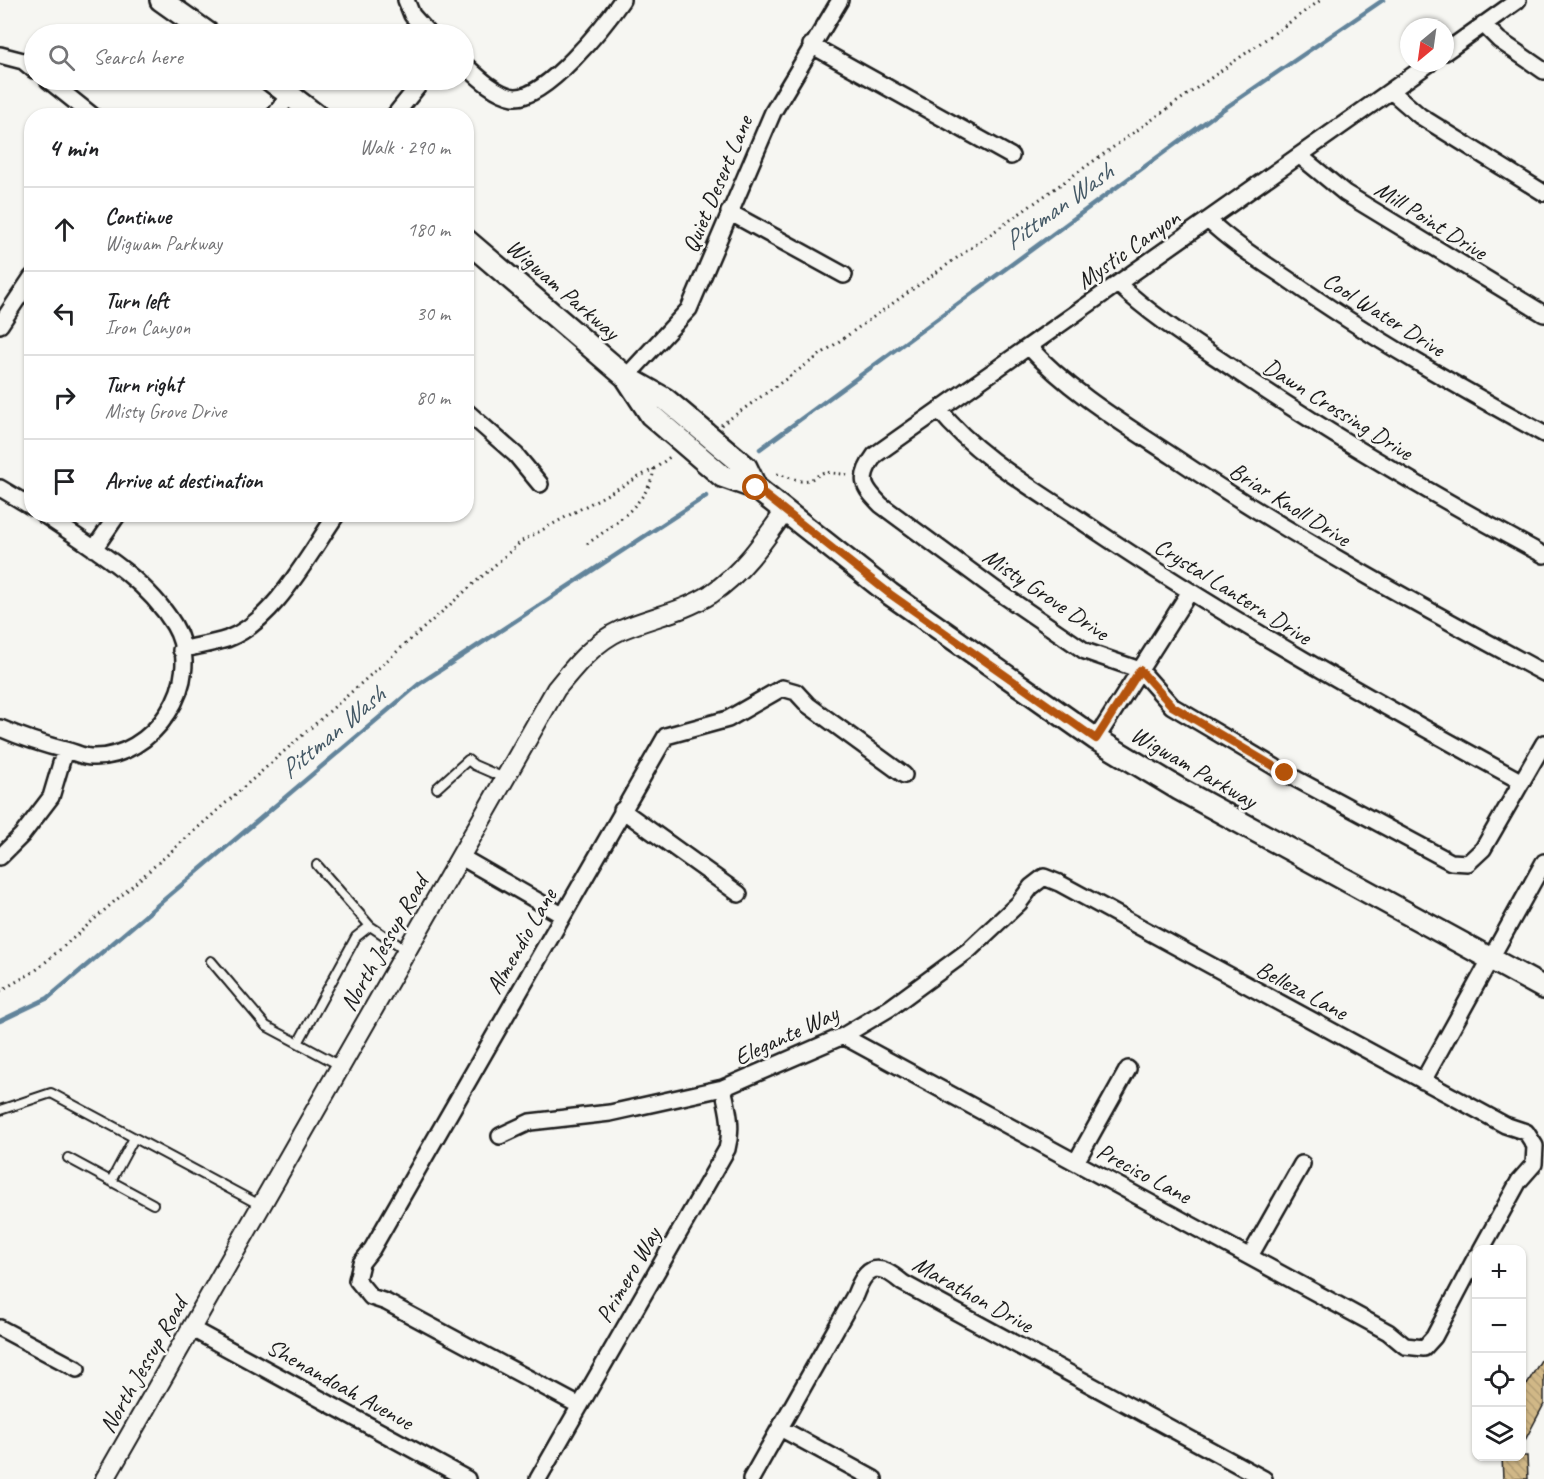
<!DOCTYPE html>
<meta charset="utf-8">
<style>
:root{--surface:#fff;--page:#f6f6f6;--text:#202124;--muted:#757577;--line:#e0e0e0}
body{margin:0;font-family:Caveat,sans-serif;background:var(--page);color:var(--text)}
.controls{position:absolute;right:18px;bottom:18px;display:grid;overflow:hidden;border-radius:12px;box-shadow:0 2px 4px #0004}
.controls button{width:54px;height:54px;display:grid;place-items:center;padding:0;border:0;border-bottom:2px solid var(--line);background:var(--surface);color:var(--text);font:30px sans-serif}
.compass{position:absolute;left:1400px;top:18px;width:54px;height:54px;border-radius:50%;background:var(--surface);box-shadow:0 2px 4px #0004;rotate:209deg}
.stop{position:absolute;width:18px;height:18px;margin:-14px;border:4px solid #b45309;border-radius:50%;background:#fff}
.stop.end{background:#b45309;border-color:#fff;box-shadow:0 2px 6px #0008}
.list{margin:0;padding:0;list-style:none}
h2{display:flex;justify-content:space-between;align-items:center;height:78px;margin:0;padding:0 24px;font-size:26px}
h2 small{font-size:20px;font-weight:400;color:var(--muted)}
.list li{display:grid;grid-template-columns:39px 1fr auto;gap:18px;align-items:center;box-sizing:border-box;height:84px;padding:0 24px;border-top:2px solid var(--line)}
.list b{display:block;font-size:22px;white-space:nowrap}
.list p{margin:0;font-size:20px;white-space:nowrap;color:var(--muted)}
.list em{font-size:20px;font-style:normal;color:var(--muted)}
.icon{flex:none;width:33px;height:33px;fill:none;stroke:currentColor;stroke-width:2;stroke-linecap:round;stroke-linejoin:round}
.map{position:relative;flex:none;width:1544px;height:1479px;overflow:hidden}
.search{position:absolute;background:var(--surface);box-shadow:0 2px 4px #0004;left:24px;top:24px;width:450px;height:66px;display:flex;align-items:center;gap:15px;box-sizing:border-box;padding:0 21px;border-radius:33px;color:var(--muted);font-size:22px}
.panel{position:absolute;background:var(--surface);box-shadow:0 2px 4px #0004;left:24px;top:108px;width:450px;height:414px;border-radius:24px}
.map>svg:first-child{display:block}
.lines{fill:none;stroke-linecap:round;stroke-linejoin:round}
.stream{stroke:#62849b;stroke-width:4.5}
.building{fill:url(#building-back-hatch);stroke:#1c1c1c;stroke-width:1.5}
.service-casing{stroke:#1c1c1c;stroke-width:12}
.minor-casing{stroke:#1c1c1c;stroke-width:20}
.tertiary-casing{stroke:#1c1c1c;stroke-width:22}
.secondary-casing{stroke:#1c1c1c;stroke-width:26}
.path{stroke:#1c1c1c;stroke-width:3;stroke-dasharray:1.5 4.5;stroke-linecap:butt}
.service{stroke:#f6f6f2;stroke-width:8}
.minor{stroke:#f6f6f2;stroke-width:15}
.tertiary{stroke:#f6f6f2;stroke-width:18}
.secondary{stroke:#f6f6f2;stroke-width:21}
.route{stroke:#b45309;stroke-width:8}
.labels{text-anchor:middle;stroke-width:5;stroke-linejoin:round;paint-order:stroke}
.street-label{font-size:24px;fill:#1c1c1c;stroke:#f6f6f2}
.water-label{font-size:26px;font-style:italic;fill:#455966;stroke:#f6f6f2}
</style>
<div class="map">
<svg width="1544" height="1479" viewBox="0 0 1544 1479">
<defs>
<pattern id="building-back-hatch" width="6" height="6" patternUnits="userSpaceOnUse" patternTransform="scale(1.5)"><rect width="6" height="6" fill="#d1b887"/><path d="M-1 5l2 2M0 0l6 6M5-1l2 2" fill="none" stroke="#b39e74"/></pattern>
</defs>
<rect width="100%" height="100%" fill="#f6f6f2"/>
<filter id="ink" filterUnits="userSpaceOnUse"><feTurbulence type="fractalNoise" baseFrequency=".0167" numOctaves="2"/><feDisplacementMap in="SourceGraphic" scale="12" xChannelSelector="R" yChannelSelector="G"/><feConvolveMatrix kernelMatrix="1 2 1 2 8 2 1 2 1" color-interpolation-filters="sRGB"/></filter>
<g filter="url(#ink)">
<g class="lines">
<!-- stream -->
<path class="stream" d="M760,449L1215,115L1383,0
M0,1021L48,998L419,684L706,496"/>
</g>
<!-- building -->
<path class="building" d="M1544,1355V1404L1521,1448V1394Z
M1502,1456H1527L1528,1479H1503Z"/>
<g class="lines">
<defs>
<path id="service" d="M437,788L468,760L474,765L504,778
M317,865L370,926L406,950
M211,961L266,1026L298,1043
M341,1066L298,1043L356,937L370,926
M0,1110L51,1093L260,1205
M68,1158L153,1204
M111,1181L134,1138"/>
<path id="minor" d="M406,0L412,15L429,34
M1483,24L1499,40L1544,71
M811,45L1011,156
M1445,52L1518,0
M0,55L23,61L34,70
M1430,63L875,455C858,478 862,486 881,505L996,590L1085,651L1140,670L1172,706L1285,773L1451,862L1468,863L1483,849L1544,743
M464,64C477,76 495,94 514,97C545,100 605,25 622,0
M48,80L93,116
M1391,91L1420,116L1544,193
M274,116L290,94
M394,116L423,80
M1300,156L1345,193L1544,314
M729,212L844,275
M1208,220C1232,243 1261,261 1289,280C1370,337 1457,386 1544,434
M1118,284C1153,317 1195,343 1235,370C1335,438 1438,498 1544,555
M0,325L32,277
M1029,347C1070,392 1124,424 1174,457C1293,537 1418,605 1544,673
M626,377L689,309L773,112L840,0
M939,410C978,458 1038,491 1089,526C1229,620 1374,701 1522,782
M466,411L516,455L540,484
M0,488L32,507
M94,549L118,514
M181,650C196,646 212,644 227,639C274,622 309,554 337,514
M0,728C23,738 45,745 69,751C76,753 84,757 91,757C153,760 207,680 174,625C145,577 88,545 43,514
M1096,739L1189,593
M622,810L739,894
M0,857L22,835L51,797L65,750
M461,857L562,915
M843,1036L1388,1332L1405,1346L1424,1348L1434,1337L1476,1257
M1423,1081L1544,862
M500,1136L530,1122L610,1113L723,1088L843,1036L890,1008L969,950L1019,903L1031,887L1044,877L1059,883L1505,1125L1526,1132L1535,1146L1534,1164L1519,1181L1481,1250
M1076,1162L1128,1069
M1250,1256L1302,1164
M0,1328L77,1369
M192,1329L467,1479
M580,1406L386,1302L371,1297L357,1280L361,1263L372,1249L666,736L728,719L782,688L796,692L808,705L904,775
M780,1428L874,1479
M538,1479L727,1149C733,1127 728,1109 723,1088
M751,1479L855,1295C867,1264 878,1262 903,1283L1264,1479"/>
<path id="tertiary" d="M105,1479L556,689C575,666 594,642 621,630C651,617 683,612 711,594C743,572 763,542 785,511"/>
<path id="secondary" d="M161,0L209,34
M270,80L317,116
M466,240L626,377L665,399L746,467L756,488
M626,377L651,415L722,476L756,488L890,594L1096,739L1179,789L1544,988"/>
</defs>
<!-- service casing -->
<use href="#service" class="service-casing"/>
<!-- minor casing -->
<use href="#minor" class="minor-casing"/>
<!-- tertiary casing -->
<use href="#tertiary" class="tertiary-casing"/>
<!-- secondary casing -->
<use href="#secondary" class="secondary-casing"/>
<!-- path -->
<path class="path" d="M721,425L1321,0
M777,474L801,481L810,480L824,472L850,475
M587,544C612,526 651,501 654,468
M0,991L35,971L63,947L522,541L657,467L671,456"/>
<!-- service -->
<use href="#service" class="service"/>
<!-- minor -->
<use href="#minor" class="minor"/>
<!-- tertiary -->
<use href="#tertiary" class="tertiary"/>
<!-- secondary -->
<use href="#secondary" class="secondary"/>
</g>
</g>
<g class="lines" filter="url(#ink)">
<!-- route -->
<path class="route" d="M756,488L890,594L1096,739L1140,670L1172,706L1285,773"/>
</g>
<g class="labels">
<!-- street labels -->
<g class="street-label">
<text transform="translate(717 184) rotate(-67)" y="8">Quiet Desert Lane</text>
<text transform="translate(1431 220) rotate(32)" y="8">Mill Point Drive</text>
<text transform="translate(1128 249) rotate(-35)" y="8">Mystic Canyon</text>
<text transform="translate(563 289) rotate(41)" y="8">Wigwam Parkway</text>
<text transform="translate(1384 314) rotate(32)" y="8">Cool Water Drive</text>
<text transform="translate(1338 409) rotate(32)" y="8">Dawn Crossing Drive</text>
<text transform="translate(1290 504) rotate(32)" y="8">Briar Knoll Drive</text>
<text transform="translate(1233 591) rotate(32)" y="8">Crystal Lantern Drive</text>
<text transform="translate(1046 594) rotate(34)" y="8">Misty Grove Drive</text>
<text transform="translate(1194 767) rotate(30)" y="8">Wigwam Parkway</text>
<text transform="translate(521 941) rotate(-60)" y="8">Almendio Lane</text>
<text transform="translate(384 943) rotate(-60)" y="8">North Jessup Road</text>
<text transform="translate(1302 990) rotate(28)" y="8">Belleza Lane</text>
<text transform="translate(786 1035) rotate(-25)" y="8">Elegante Way</text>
<text transform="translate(1144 1173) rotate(28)" y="8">Preciso Lane</text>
<text transform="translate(628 1275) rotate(-60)" y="8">Primero Way</text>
<text transform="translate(973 1294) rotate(29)" y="8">Marathon Drive</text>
<text transform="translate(143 1365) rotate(-60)" y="8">North Jessup Road</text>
<text transform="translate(340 1384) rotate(29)" y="8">Shenandoah Avenue</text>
</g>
<!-- water labels -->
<g class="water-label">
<text transform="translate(1058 206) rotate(-36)" y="9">Pittman Wash</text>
<text transform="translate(332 732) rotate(-40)" y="9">Pittman Wash</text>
</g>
</g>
</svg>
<div class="controls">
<button>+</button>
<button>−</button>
<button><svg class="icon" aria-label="locate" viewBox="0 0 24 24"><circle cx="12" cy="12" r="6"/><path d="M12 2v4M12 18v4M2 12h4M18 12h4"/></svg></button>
<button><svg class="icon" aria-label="layers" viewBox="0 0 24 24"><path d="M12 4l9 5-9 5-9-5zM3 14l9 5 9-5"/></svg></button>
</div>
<svg class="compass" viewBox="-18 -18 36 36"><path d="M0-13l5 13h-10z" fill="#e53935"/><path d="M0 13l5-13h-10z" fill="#757577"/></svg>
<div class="stop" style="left:756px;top:488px"></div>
<div class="stop end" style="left:1285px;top:773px"></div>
<div class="search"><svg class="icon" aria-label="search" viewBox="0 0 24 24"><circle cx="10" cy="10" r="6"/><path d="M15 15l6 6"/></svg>Search here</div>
<section class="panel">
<h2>4 min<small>Walk · 290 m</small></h2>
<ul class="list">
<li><svg class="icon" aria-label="ahead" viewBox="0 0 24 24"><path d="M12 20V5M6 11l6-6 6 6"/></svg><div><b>Continue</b><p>Wigwam Parkway</p></div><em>180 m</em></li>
<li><svg class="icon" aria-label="left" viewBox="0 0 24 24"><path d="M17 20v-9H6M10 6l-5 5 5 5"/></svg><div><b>Turn left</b><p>Iron Canyon</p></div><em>30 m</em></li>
<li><svg class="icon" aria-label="right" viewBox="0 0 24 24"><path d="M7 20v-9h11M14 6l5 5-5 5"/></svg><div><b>Turn right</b><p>Misty Grove Drive</p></div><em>80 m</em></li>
<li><svg class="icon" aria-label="arrive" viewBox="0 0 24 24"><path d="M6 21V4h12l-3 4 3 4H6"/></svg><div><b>Arrive at destination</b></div></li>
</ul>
</section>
</div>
